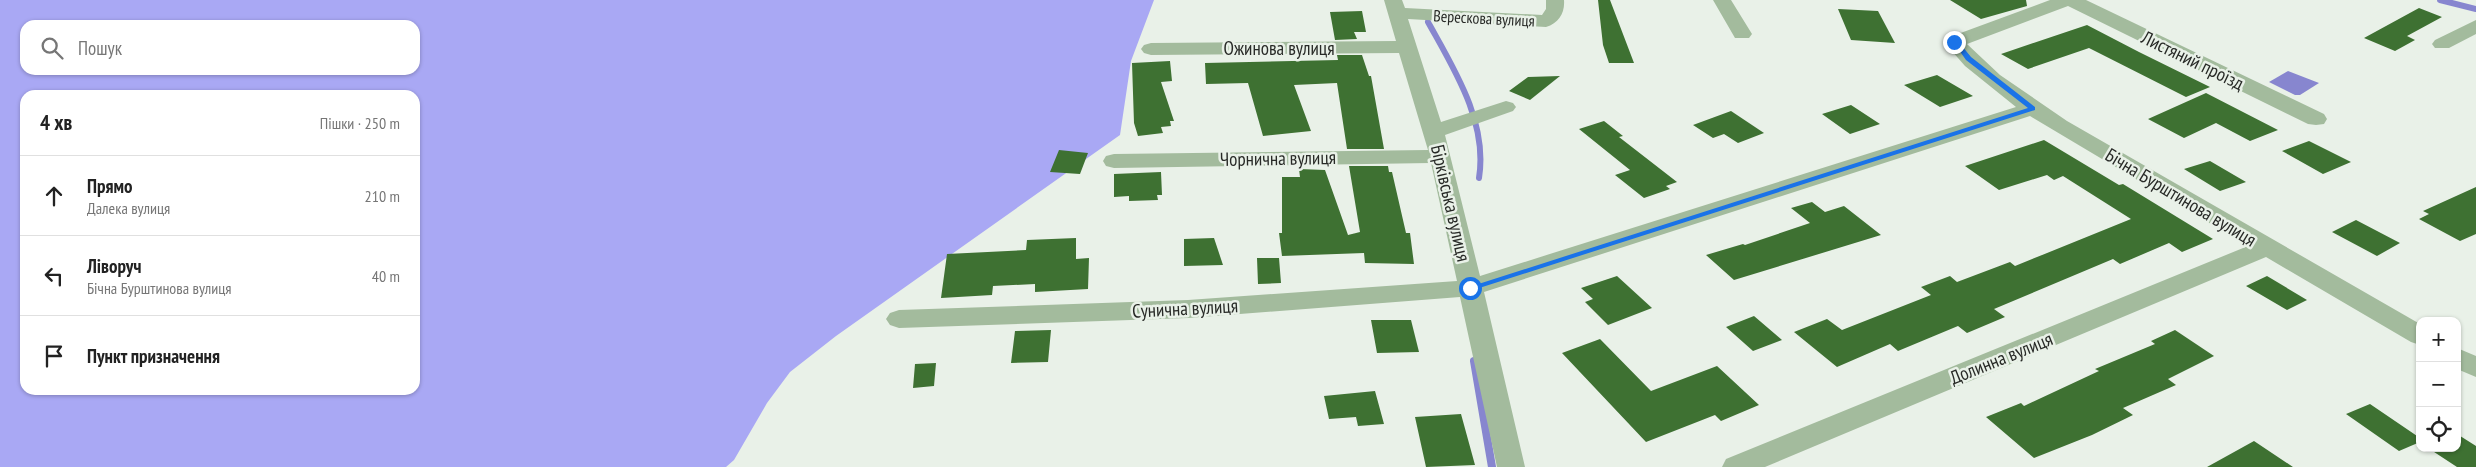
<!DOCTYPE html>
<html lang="uk">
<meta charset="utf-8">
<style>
:root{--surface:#fff;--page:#f2f2f2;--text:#222;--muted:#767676;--line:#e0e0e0}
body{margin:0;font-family:"PT Sans Narrow",sans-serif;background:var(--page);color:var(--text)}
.controls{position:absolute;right:15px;bottom:15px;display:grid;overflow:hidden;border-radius:10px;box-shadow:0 1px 4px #0004}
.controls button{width:45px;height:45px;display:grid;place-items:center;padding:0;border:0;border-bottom:1px solid var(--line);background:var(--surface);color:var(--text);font:25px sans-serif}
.stop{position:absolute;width:15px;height:15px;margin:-11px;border:4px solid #1a73e8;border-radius:50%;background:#fff}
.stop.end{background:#1a73e8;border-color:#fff;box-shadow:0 1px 5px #0008}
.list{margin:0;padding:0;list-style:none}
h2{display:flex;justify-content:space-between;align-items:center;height:65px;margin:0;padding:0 20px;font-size:21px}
h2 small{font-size:16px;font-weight:400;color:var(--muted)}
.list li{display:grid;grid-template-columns:32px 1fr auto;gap:15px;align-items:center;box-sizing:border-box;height:80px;padding:0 20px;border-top:1px solid var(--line)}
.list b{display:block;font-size:19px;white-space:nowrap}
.list p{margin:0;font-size:16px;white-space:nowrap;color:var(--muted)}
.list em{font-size:16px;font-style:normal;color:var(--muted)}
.icon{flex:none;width:28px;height:28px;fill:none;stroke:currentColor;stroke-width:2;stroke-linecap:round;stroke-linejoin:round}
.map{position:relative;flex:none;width:2476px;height:467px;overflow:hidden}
.search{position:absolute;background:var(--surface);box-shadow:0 1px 4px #0004;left:20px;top:20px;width:400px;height:55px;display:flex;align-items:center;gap:12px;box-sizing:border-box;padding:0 18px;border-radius:15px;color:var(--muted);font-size:19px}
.panel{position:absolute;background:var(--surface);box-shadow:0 1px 4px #0004;left:20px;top:90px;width:400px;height:305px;border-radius:15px}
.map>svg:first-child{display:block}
.forest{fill:#a9a8f4;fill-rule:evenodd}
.water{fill:#8786cf}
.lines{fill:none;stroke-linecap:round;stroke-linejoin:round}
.stream-far1{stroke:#8786cf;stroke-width:6}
.stream{stroke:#8786cf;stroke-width:8}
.building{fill:#3e7132}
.street{fill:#a3bb9d;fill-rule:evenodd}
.route{fill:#1a73e8}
.labels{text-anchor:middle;stroke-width:5;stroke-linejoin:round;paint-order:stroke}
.far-street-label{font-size:16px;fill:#282a27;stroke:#e9f1e8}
.street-label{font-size:19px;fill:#282a27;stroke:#e9f1e8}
</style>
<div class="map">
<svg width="2476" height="467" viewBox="0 0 2476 467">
<rect width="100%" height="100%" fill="#e9f1e8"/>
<!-- forest -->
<path class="forest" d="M0,0H1154L1131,61L1120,135L836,336L790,372L767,403L734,460L726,467H0ZM25,25H415V70H25ZM25,95H415V390H25Z"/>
<!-- water -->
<path class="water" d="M2288,71L2319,83L2300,95H2295L2269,82Z"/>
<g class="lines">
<!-- stream-far1 -->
<path class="stream-far1" d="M2440,0L2476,9
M1428,22C1454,69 1488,122 1479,178"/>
<!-- stream -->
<path class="stream" d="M1474,361L1492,467"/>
</g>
<!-- building -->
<path class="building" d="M1598,0H1610L1634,63H1609L1603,45Z
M1950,0H2026L2027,6L1981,19Z
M2419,8L2442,17L2407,36L2415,40L2395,51L2364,38Z
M1838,9L1878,11L1895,43L1851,40Z
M1362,11L1366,32H1354L1357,39L1335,40L1330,12Z
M2087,25L2139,52L2210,87L2186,97L2089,48L2028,69L2001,54Z
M1337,55H1362L1369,76H1371L1384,149H1347L1337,83L1294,85L1311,131L1263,136L1248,83L1206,84L1205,63L1338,60Z
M1170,61L1172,81L1161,82L1174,121H1170L1171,126L1161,127L1163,133L1138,136L1134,123L1132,63Z
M1937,75L1973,96L1940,107L1904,85Z
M1560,76L1530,100L1509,91L1528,77Z
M2206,93L2278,130L2250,141L2216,123L2184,138L2148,119Z
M1851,105L1880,124L1850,134L1822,114Z
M1731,111L1764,133L1738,143L1724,134L1713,138L1693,125Z
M1604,121L1623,136L1619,137L1677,182L1666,186L1670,189L1644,198L1615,175L1630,170L1579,129Z
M2044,140L2119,185L2123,184L2213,239L2182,252L2169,243L2120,264L2113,259L1994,309L2005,317L1967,333L1958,326L1898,351L1890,344L1837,367L1794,332L1827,319L1842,330L1931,295L1921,287L1950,276L1957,282L2010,262L2015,266L2131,219L2063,176L2054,180L2047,175L1999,190L1965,166Z
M2309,141L2351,162L2323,174L2282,151Z
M1059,150L1088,153L1080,174L1050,172Z
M2210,161L2246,182L2220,191L2184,169Z
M1349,166H1388L1389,172H1392L1406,233H1410L1414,264L1365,263L1364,253L1282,256L1279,233H1282V177H1300L1299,169L1325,170L1348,235L1360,232Z
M1161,172L1162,195H1157L1158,200L1129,201V196L1114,197V174Z
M2476,187V234L2460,241L2419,219L2429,214L2423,211Z
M1812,202L1825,212L1844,206L1881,235L1734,280L1706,255L1743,244L1745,245L1810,223L1791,208Z
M2356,220L2400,243L2377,256L2332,232Z
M1076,238V259L1089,258L1088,289L1035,292V284L993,286L992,295L941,298L947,254L1026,250L1027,240Z
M1214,238L1223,265L1184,266V239Z
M1257,258H1279L1281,283L1258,284Z
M1617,276L1652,308L1608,325L1585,302L1593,299L1581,288Z
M2267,276L2307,300L2287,310L2246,286Z
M1754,316L1782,340L1753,351L1726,327Z
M1371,320H1411L1419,352L1377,353Z
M1051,330L1048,362L1011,363L1015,331Z
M2175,330L2214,356L2168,379L2176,385L2123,408L2133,415L2092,435L2034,458L1986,417L2021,403L2024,406L2099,371L2095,369L2155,344L2151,341Z
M1600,339L1651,391L1717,366L1759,405L1721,421L1715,415L1646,442L1562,353Z
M936,363L934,386L913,388L915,364Z
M1375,391L1384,424L1358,426L1356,417L1329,419L1324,396Z
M2370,404L2420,438V442L2399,451L2346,414Z
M1461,414L1475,465L1426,467L1415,417Z
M2457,434L2476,446V467H2457L2428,448H2457Z
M2254,441L2293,467H2207Z"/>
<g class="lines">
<!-- street -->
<path class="street" d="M1384,0H1402L1405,8L1542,15L1546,9V0H1564C1565,13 1559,23 1546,27L1408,19L1441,122L1506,101L1513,103L1516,107L1513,111L1445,135L1480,276L2016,107L1965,66L1944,42L1947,38L2050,0H2086L2324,114L2327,119L2324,124L2316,125L2308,124L2068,6L1967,44L2000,75L2067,121L2420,324V345L2411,342L2266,257L1765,467H1722L1726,459L2248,246L2030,116L1484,292L1525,467H1497L1460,297L1188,318L899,328L890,325L886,319L890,313L899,310L1188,300L1457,281L1431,163L1114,168L1106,166L1103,161L1106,156L1114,154L1428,150L1399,53L1151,55L1144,53L1141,49L1144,45L1151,43L1396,41Z
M1713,0H1731L1752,34L1749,38H1735Z
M2476,20V34L2449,48H2435L2432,44L2435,40Z
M2457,348L2476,356V377L2457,369Z"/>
</g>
<!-- route -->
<path class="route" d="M1952,40H1957L1971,57L2035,107V110L1473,290L1466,288L2028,108L1966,60Z"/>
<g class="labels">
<!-- far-street labels -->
<g class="far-street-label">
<text transform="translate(1484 18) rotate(3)" y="6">Верескова вулиця</text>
</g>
<!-- street labels -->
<g class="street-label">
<text x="1279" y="55">Ожинова вулиця</text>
<text transform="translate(2193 60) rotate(26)" y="7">Листяний проїзд</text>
<text transform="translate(1278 158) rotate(-1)" y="7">Чорнична вулиця</text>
<text transform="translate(2181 197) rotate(31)" y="7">Бічна Бурштинова вулиця</text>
<text transform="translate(1451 203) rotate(77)" y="7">Бірківська вулиця</text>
<text transform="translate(1185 308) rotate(-3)" y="7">Сунична вулиця</text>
<text transform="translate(2001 358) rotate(-22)" y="7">Долинна вулиця</text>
</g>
</g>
</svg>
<div class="controls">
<button>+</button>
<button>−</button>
<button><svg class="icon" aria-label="locate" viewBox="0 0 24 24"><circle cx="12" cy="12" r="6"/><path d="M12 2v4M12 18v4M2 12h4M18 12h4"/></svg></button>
</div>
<div class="stop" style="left:1470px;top:288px"></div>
<div class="stop end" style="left:1954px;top:42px"></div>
<div class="search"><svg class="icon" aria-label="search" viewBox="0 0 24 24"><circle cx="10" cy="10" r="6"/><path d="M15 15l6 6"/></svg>Пошук</div>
<section class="panel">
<h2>4 хв<small>Пішки · 250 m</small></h2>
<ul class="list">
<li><svg class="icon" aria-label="ahead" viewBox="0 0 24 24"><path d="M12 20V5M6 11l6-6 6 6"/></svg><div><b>Прямо</b><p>Далека вулиця</p></div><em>210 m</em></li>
<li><svg class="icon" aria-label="left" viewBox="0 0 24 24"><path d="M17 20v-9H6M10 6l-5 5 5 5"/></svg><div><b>Ліворуч</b><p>Бічна Бурштинова вулиця</p></div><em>40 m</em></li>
<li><svg class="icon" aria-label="arrive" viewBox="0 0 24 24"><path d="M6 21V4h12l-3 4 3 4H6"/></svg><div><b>Пункт призначення</b></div></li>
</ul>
</section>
</div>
